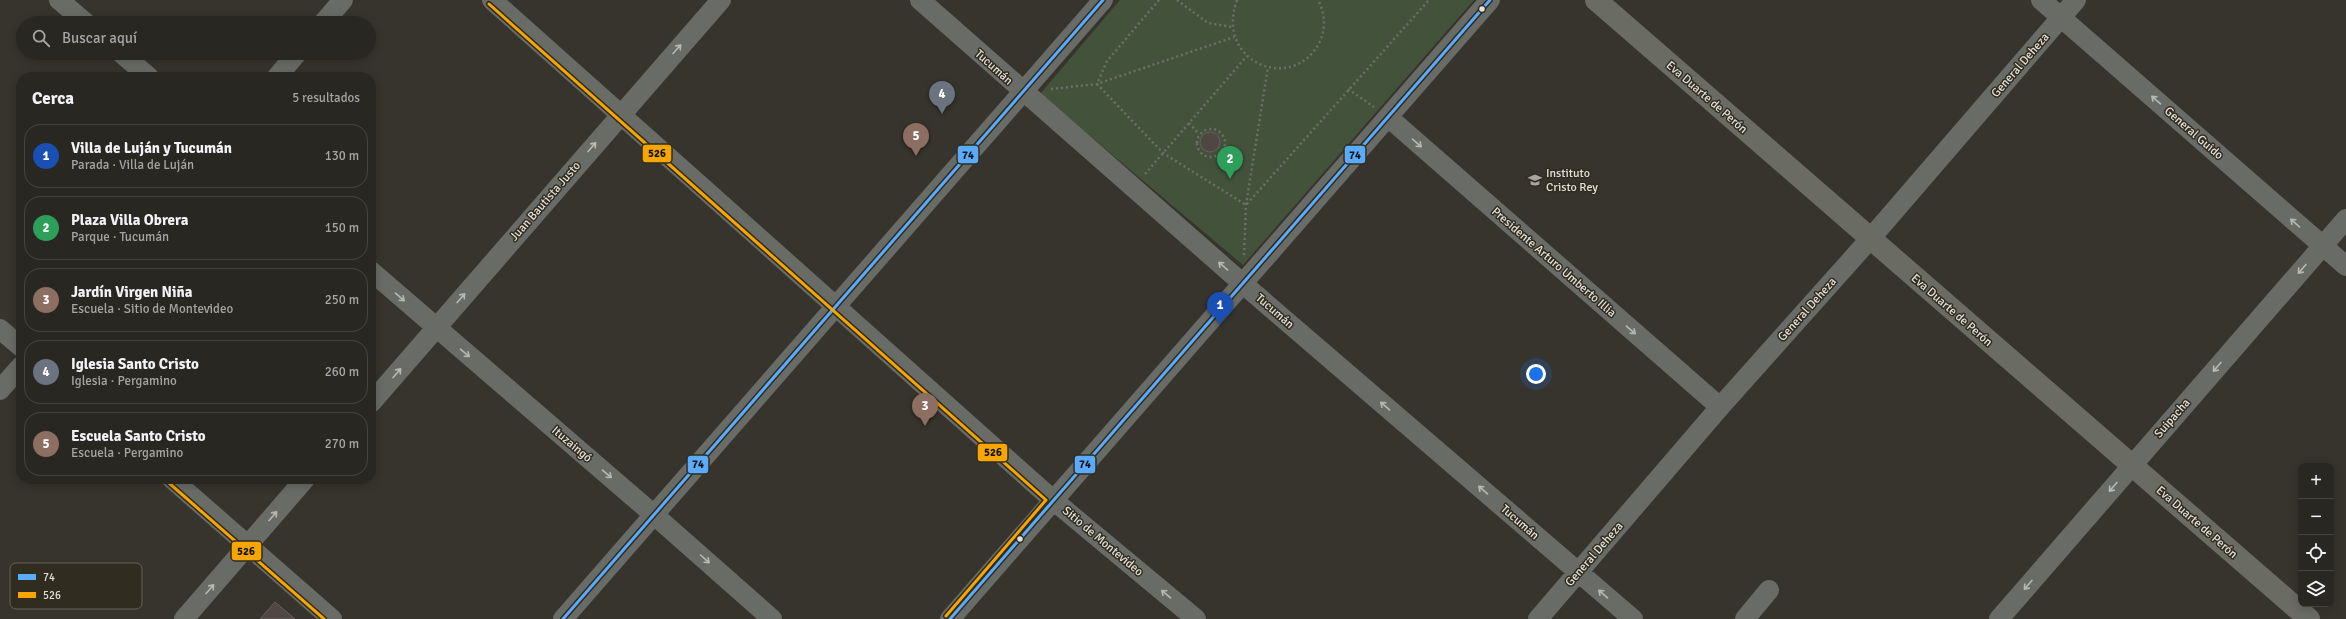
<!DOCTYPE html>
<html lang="es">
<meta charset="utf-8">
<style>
:root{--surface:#292722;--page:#312f2a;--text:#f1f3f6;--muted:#a5a5a5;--line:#454440;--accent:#db2777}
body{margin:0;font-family:Signika,sans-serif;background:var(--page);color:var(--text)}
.controls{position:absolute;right:12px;bottom:12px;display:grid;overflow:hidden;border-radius:8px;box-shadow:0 2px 10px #0003}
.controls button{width:36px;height:36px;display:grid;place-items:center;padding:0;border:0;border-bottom:1px solid var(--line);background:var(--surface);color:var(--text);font:20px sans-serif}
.you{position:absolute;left:1536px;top:374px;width:14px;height:14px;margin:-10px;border:3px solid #fff;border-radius:50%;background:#1a73e8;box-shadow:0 0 0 6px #1a73e833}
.badge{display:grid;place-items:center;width:26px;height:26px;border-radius:50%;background:var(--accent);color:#fff;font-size:13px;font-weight:700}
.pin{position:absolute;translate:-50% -33px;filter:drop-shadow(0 1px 2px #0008)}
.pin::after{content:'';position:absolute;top:21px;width:14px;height:12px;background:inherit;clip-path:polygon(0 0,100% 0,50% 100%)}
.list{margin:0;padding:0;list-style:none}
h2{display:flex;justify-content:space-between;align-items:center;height:52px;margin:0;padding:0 16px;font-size:17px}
h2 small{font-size:13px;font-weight:400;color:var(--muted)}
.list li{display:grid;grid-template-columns:26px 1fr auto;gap:12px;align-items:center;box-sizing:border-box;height:64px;margin:0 8px 8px;padding:0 8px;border:1px solid var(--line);border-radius:16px}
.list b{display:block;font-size:15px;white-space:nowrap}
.list p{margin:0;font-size:13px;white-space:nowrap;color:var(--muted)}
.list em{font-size:13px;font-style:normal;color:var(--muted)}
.icon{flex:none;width:22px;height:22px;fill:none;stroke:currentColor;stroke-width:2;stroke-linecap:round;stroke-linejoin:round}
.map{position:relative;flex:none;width:2346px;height:619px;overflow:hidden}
.search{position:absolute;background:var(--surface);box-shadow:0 2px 10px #0003;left:16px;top:16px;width:360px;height:44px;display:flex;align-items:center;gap:10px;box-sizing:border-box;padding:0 14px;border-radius:22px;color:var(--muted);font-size:15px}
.panel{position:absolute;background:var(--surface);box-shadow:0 2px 10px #0003;left:16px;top:72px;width:360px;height:412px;border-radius:16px}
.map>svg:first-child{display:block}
.green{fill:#43533b}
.building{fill:#504642;stroke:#65615c}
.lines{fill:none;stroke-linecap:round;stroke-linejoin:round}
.path{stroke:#6d6e69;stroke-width:2.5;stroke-dasharray:2 3;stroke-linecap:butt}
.minor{stroke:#696c66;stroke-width:20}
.major{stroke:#6a6c64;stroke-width:22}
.bus-1-casing{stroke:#302c20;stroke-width:6}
.bus-2-casing{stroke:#302c20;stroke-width:6}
.bus-1{stroke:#5aabfa;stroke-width:3}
.bus-2{stroke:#f7a600;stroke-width:3}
.oneway{stroke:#b8b8b1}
.bus-dot{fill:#e3e1d9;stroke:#302c20;stroke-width:1.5}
.labels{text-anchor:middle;stroke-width:3;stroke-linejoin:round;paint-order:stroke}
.street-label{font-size:12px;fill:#e3e1d9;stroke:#302c20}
.poi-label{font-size:12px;fill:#e3e1d9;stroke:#302c20;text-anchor:start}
.key{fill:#302c20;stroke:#666258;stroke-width:1}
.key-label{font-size:11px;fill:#e3e1d9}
.line-badge{stroke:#302c20;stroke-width:1.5}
.pale-badge-label{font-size:11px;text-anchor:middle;font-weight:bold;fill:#111}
</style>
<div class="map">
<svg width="2346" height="619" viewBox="0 0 2346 619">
<rect width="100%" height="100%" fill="#37342d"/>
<!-- green -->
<path class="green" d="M1120,0H1474L1243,265L1040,94Z"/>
<!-- building -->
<path class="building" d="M1200 142a10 10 0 1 1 20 0a10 10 0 1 1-20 0Z
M275,602L295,619H260Z"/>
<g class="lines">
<!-- path -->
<path class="path" d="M1159,0L1107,61L1097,84L1163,153L1246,205L1429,0
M1177,0L1208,23L1232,27
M1237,0C1214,64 1295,94 1320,41C1326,28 1325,13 1318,0
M1051,89L1097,84L1234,37
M1348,89L1374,107
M1189,123L1199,134
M1197 143a14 14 0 1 1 28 0a14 14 0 1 1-28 0Z
M1145,174L1247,56
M1244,255L1246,205L1268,67"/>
<!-- minor -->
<path class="minor" d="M59,0L86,23
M492,0L1053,500L1196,619
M920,0L1242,283L1633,619
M2041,0L2346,266
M323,23L343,0
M121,53L149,77
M277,77L297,53
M1388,117L1720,407
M371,271L653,514L772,619
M0,329L21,347
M0,390L21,366
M371,403L721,0
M172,479L332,619
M184,619L305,479
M563,619L1103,0
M950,619L1490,0
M1538,619L1720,407L1870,239L2076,0
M1745,619L1769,590
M1999,619L2346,219"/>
<!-- major -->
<path class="major" d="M1596,0L2309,619"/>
<defs>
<path id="bus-1" d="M563,619L1103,0
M950,619L1490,0"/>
<path id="bus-2" d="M489,4L1046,500L946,616
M169,483L324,619"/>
</defs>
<!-- bus-1 casing -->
<use href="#bus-1" class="bus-1-casing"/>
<!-- bus-2 casing -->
<use href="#bus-2" class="bus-2-casing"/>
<!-- bus-1 -->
<use href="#bus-1" class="bus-1"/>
<!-- bus-2 -->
<use href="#bus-2" class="bus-2"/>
</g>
<!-- one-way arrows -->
<defs><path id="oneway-shaft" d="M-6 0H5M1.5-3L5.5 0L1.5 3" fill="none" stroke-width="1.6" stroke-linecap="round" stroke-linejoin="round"/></defs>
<g class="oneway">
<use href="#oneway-shaft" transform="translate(677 49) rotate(-48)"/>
<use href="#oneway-shaft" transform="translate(2156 100) rotate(-139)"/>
<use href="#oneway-shaft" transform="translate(1417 143) rotate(41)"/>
<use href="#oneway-shaft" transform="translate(592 147) rotate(-49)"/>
<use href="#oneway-shaft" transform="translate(2295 223) rotate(-139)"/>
<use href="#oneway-shaft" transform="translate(1223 266) rotate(-139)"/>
<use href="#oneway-shaft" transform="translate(2302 269) rotate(131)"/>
<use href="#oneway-shaft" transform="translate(400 297) rotate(41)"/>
<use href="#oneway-shaft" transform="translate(461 298) rotate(-49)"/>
<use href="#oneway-shaft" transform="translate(1631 330) rotate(41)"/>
<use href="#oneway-shaft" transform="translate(465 353) rotate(40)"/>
<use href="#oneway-shaft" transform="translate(2217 367) rotate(131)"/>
<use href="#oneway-shaft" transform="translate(397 373) rotate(-49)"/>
<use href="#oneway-shaft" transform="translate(1385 406) rotate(-139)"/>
<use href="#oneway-shaft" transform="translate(607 474) rotate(40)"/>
<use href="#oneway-shaft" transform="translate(2113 487) rotate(131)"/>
<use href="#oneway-shaft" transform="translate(1483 490) rotate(-139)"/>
<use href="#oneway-shaft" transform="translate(273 516) rotate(-49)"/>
<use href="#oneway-shaft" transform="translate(705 559) rotate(42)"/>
<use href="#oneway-shaft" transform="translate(2028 585) rotate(131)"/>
<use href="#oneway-shaft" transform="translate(210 589) rotate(-49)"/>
<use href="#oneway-shaft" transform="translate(1166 594) rotate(-140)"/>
<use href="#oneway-shaft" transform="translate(1603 594) rotate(-139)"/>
</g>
<!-- icons -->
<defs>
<symbol id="school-bare" viewBox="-9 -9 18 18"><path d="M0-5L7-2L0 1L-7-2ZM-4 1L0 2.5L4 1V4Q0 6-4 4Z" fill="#a7a49d" stroke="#302c20" stroke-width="2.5" paint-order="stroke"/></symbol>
</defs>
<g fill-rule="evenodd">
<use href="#school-bare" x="1525" y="170" width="20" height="20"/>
</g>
<!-- markers -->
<g class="bus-dot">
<circle cx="1482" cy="9" r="3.5"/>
<circle cx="1020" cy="539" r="3.5"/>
</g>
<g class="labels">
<!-- street labels -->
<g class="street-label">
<text transform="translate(2020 65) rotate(-49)" y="4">General Deheza</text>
<text transform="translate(994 67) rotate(42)" y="4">Tucumán</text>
<text transform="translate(1707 97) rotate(41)" y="4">Eva Duarte de Perón</text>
<text transform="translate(2194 133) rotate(41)" y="4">General Guido</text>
<text transform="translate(545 201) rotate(-49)" y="4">Juan Bautista Justo</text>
<text transform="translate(1554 262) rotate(41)" y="4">Presidente Arturo Umberto Illia</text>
<text transform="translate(1807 309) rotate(-48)" y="4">General Deheza</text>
<text transform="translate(1952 310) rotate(41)" y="4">Eva Duarte de Perón</text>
<text transform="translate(1275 311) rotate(41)" y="4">Tucumán</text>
<text transform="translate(2172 418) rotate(-49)" y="4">Suipacha</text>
<text transform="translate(572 444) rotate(40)" y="4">Ituzaingó</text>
<text transform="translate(1520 522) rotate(41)" y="4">Tucumán</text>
<text transform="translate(2197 522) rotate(41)" y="4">Eva Duarte de Perón</text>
<text transform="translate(1103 541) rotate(40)" y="4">Sitio de Montevideo</text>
<text transform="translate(1594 554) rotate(-49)" y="4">General Deheza</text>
</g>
<!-- poi labels -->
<g class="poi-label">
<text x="1546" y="177">Instituto<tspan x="1546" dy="14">Cristo Rey</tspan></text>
</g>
</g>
<!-- legend -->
<rect x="10" y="563" width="132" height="46" rx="6" class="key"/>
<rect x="18" y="574" width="18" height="6" fill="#5aabfa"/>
<rect x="18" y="592" width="18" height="6" fill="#f7a600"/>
<g class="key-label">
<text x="43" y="581">74</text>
<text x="43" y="599">526</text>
</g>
<g class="line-badge">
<rect x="642" y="144" width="30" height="19" rx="4" fill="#f7a600"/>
<rect x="957" y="145" width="22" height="19" rx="4" fill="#5aabfa"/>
<rect x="1344" y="145" width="22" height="19" rx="4" fill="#5aabfa"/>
<rect x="977" y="443" width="31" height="19" rx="4" fill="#f7a600"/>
<rect x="687" y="455" width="22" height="19" rx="4" fill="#5aabfa"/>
<rect x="1074" y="455" width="22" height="19" rx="4" fill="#5aabfa"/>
<rect x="231" y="541" width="31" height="20" rx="4" fill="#f7a600"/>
</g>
<g class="pale-badge-label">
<text x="657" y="157">526</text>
<text x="968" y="159">74</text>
<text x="1355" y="159">74</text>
<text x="993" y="456">526</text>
<text x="698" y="468">74</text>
<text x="1085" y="468">74</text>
<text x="246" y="555">526</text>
</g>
</svg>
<div class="controls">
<button>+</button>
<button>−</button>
<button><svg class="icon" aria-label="locate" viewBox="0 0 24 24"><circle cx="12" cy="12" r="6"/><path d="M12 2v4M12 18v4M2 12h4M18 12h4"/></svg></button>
<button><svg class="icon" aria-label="layers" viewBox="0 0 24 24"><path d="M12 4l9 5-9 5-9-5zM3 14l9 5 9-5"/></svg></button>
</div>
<div class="you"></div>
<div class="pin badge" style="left:1220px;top:325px;background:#1a4fb4">1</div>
<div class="pin badge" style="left:1230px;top:179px;background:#2e9e5b">2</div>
<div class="pin badge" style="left:925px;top:426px;background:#8d6e63">3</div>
<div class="pin badge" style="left:942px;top:114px;background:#6b7280">4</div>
<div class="pin badge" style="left:916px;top:156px;background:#8d6e63">5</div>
<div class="search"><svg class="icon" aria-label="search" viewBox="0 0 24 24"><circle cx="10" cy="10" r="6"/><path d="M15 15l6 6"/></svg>Buscar aquí</div>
<section class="panel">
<h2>Cerca<small>5 resultados</small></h2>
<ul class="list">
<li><span class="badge" style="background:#1a4fb4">1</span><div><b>Villa de Luján y Tucumán</b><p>Parada · Villa de Luján</p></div><em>130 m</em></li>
<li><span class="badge" style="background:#2e9e5b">2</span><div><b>Plaza Villa Obrera</b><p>Parque · Tucumán</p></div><em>150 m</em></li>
<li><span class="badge" style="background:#8d6e63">3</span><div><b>Jardín Virgen Niña</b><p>Escuela · Sitio de Montevideo</p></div><em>250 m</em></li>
<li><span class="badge" style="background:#6b7280">4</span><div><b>Iglesia Santo Cristo</b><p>Iglesia · Pergamino</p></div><em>260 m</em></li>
<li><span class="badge" style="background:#8d6e63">5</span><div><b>Escuela Santo Cristo</b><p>Escuela · Pergamino</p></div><em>270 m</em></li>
</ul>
</section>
</div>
